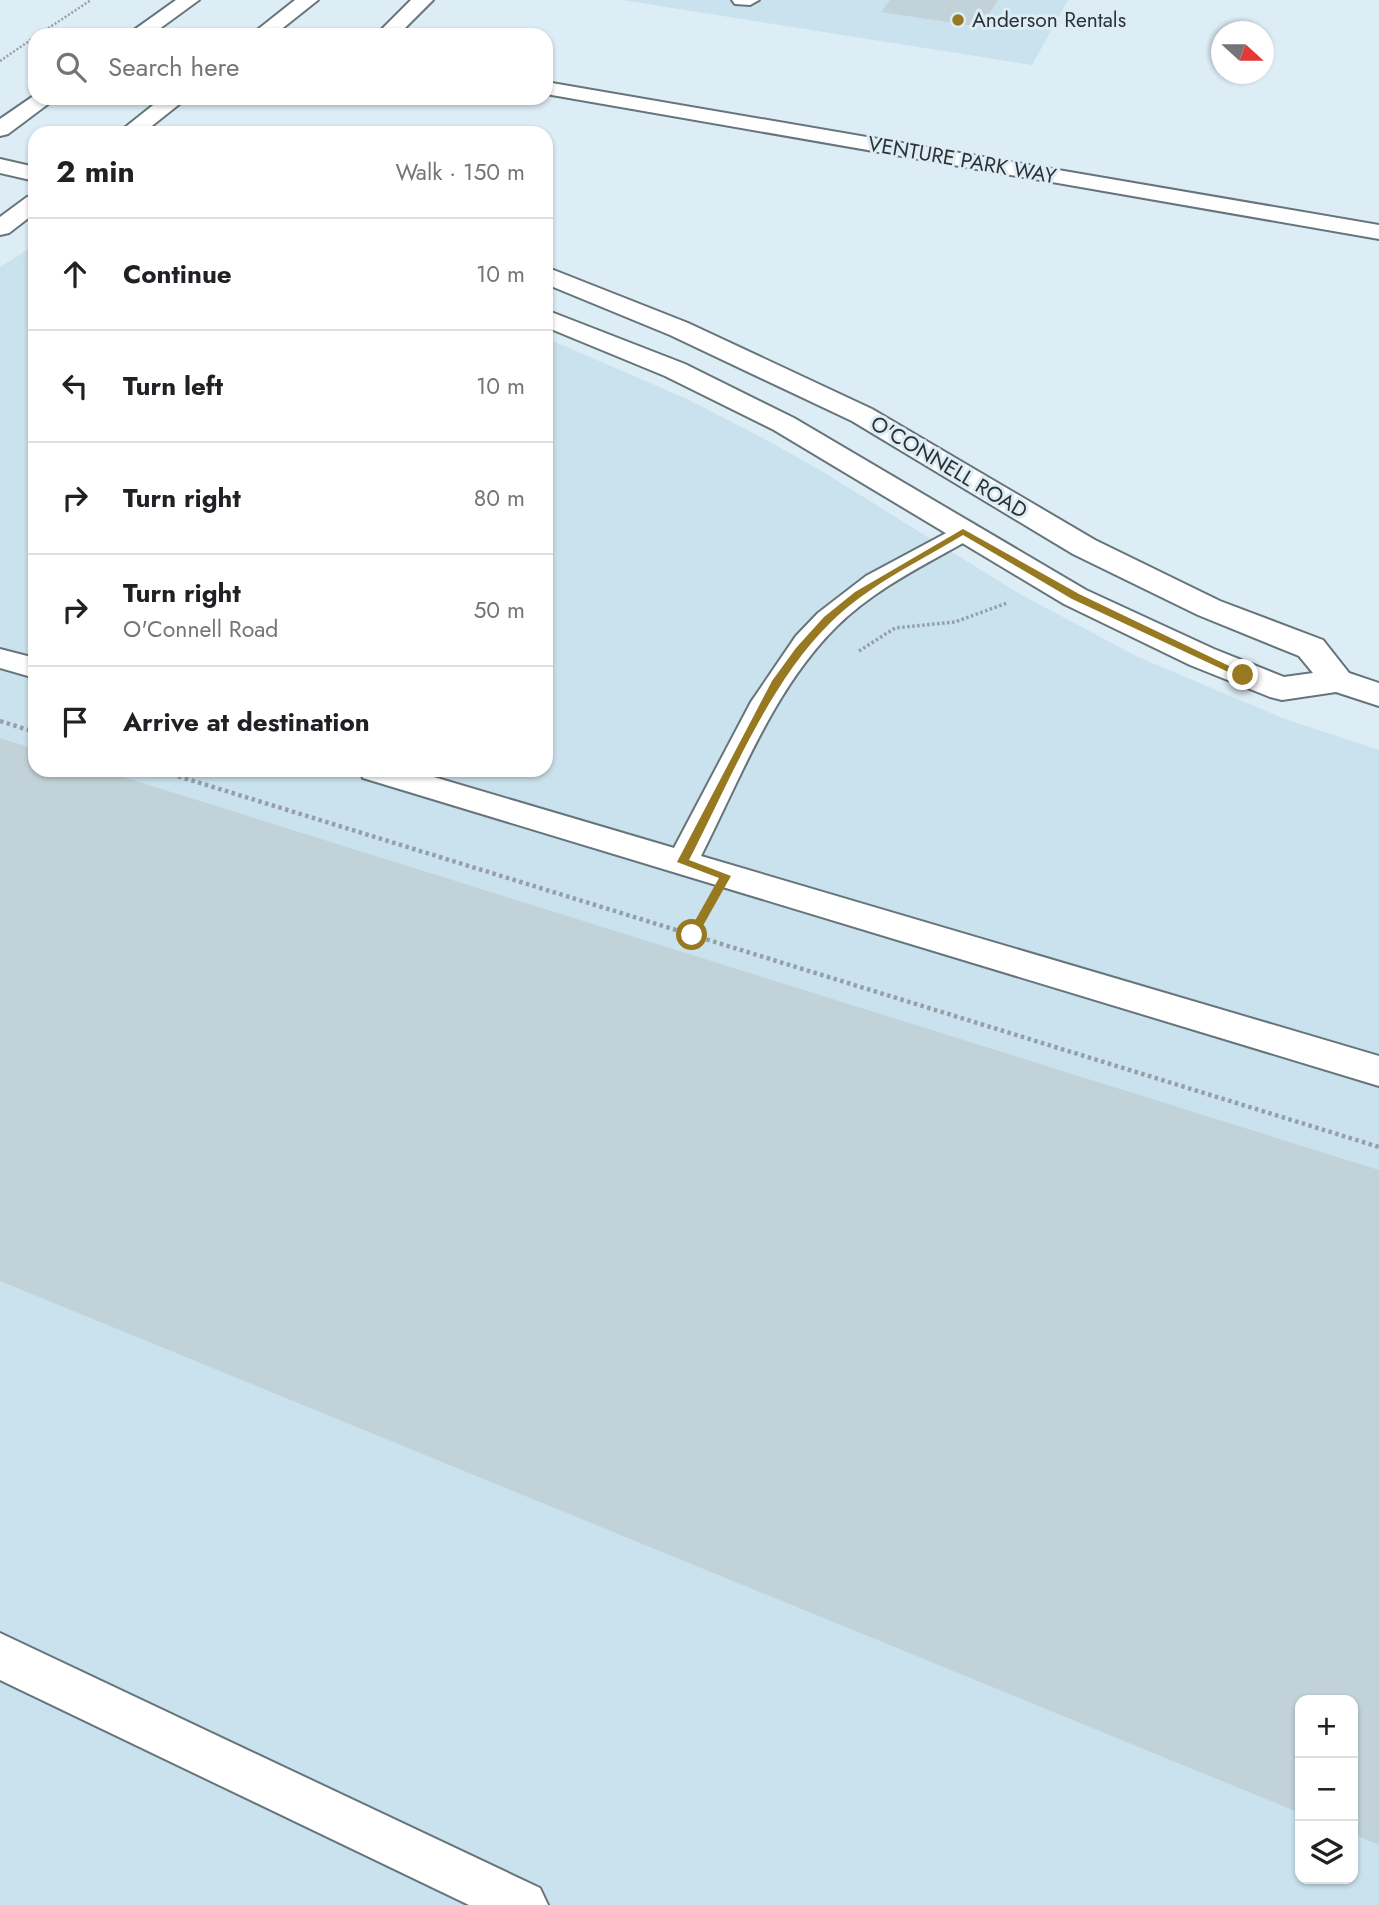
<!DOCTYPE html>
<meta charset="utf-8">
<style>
:root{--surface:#fff;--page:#f6f6f6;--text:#202124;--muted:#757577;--line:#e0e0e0}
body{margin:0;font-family:Jost,sans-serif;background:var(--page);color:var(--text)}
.controls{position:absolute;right:21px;bottom:21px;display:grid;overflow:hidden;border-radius:14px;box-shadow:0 2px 5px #0004}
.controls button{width:63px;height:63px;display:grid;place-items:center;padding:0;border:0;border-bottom:2px solid var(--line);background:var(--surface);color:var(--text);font:35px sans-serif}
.compass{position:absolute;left:1211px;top:21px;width:63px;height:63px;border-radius:50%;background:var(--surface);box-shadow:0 2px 5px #0004;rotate:111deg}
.stop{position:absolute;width:21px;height:21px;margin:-16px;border:5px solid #977921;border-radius:50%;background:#fff}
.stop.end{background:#977921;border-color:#fff;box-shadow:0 2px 7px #0008}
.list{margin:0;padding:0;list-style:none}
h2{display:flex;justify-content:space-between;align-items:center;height:91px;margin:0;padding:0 28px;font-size:30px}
h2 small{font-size:23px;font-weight:400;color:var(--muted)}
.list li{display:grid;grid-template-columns:46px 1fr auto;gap:21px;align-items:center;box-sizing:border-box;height:112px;padding:0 28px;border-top:2px solid var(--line)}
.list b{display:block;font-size:26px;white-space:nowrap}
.list p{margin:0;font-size:23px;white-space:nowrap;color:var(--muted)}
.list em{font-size:23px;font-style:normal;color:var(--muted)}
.icon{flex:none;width:38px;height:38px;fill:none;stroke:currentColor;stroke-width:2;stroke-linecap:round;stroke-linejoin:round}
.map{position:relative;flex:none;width:1379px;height:1905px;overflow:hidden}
.search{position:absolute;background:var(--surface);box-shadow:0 2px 5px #0004;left:28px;top:28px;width:525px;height:77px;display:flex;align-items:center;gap:18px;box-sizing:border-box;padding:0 24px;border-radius:21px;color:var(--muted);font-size:26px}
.panel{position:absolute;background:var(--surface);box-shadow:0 2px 5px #0004;left:28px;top:126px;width:525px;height:651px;border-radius:21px}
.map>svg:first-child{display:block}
.built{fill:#cae2ed;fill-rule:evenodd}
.building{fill:#c2d2d9}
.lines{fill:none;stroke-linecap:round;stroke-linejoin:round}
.service-casing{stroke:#66757b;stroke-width:4}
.minor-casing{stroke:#66757b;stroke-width:4}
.tertiary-casing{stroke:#66757b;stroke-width:4}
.primary-casing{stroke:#66757b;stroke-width:4}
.path-far2{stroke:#94a0a6;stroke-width:2.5;stroke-dasharray:2 2;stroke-linecap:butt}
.path-far1{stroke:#94a0a6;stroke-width:3.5;stroke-dasharray:2.5 2.5;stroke-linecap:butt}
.path{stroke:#94a0a6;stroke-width:4.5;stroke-dasharray:3.5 3.5;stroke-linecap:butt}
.service{fill:#fff;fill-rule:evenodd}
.minor{fill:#fff;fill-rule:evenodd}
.tertiary{fill:#fff;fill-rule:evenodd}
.primary{fill:#fff;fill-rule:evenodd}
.route{fill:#977921}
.poi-dot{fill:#977921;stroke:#ddedf5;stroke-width:2.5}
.labels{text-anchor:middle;stroke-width:6;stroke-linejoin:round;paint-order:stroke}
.far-poi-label{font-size:21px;fill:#2c3235;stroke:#ddedf5;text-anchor:start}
.far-street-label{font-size:21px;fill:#2c3235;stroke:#ddedf5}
</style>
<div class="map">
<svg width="1379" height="1905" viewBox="0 0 1379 1905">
<rect width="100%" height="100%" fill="#ddedf5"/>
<!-- built -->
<path class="built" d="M622,0H1068L1032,65Z
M35,245V770H546V338L687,399L761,437L820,470L1018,593L1138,657L1285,719L1379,750V1905H0V267ZM1300,1700H1353V1879H1300Z"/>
<!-- building -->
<path class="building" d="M890,0H998L981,27L881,12Z
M0,738L35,749V770H101L1379,1170V1845L1353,1834V1700H1300V1813L0,1281Z"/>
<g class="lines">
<defs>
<path id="service" d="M732,0H759L750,5L735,4Z
M963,524L972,526L976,532L972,538C926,564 876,588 837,626C774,688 741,777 701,856L1379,1056V1086L363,778L359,770H410L674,848L751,702L796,636L818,613L866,576Z
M0,649L35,658V678L0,668Z
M0,1633L540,1888L548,1905H469L0,1680Z"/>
<path id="minor" d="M411,0H433L398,35H376Z
M546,82L1379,225V239L546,94Z"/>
<path id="tertiary" d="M0,159L35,167V181L0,173Z
M546,267L688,323L872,409L1095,540L1220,601L1323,640L1349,673L1379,683V706L1336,692L1282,700L1270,697L1190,665L1064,604L774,430L665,376L546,327V310L685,364L794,418L1086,590L1214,649L1284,677L1313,673L1299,656L1198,615L1073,554L852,421L670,335L546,284Z"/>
<path id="primary" d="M176,0H199L151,35H127Z
M295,0H318L274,35H251Z
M35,95V98H56L8,134L0,136V119Z
M162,98H187L143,133H118Z
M35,195V213L9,233L0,235V217L27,197Z"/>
</defs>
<!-- service casing -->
<use href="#service" class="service-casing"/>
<!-- minor casing -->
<use href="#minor" class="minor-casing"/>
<!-- tertiary casing -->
<use href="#tertiary" class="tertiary-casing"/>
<!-- primary casing -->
<use href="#primary" class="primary-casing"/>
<!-- path-far2 -->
<path class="path-far2" d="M38,35L91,0
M0,61L35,37"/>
<!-- path-far1 -->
<path class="path-far1" d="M859,651L895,628L955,622L1007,603"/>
<!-- path -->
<path class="path" d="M0,721L35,732
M158,770L1379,1147
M692,935L703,913"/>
<!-- service -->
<use href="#service" class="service"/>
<!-- minor -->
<use href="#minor" class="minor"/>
<!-- tertiary -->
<use href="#tertiary" class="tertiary"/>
<!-- primary -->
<use href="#primary" class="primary"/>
</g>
<!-- route -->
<path class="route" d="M963,529L1079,594L1248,675L1239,677L1072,599L963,535C918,562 867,586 830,623C768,684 729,783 689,860L731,876L696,938H688L687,935L719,878L677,862L772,681L796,648L824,617L855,592Z"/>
<!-- markers -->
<circle class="poi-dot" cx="958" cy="20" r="7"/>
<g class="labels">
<!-- far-poi labels -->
<g class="far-poi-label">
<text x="972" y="27">Anderson Rentals</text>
</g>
<!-- far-street labels -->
<g class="far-street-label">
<text transform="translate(962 160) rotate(10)" y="7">VENTURE PARK WAY</text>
<text transform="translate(949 467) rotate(31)" y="7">O'CONNELL ROAD</text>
</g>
</g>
</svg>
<div class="controls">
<button>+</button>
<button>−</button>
<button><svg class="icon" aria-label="layers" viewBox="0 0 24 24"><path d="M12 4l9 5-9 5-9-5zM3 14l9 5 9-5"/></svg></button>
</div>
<svg class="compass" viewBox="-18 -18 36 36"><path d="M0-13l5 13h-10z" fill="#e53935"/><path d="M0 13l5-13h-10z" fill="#757577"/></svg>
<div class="stop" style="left:692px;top:935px"></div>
<div class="stop end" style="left:1243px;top:675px"></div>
<div class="search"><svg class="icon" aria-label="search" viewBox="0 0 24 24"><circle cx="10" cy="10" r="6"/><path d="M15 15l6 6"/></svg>Search here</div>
<section class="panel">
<h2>2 min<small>Walk · 150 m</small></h2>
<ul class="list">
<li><svg class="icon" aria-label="ahead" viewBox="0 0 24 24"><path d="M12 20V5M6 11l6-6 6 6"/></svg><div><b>Continue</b></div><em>10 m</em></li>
<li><svg class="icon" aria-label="left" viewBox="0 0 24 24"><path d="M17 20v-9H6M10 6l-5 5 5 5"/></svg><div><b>Turn left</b></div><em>10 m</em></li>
<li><svg class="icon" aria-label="right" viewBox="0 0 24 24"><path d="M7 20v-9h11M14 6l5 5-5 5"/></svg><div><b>Turn right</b></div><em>80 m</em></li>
<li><svg class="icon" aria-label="right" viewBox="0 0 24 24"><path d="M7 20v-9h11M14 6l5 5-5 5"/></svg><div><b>Turn right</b><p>O'Connell Road</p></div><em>50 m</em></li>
<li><svg class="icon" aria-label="arrive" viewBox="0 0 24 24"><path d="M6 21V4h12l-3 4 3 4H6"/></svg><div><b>Arrive at destination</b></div></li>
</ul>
</section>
</div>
